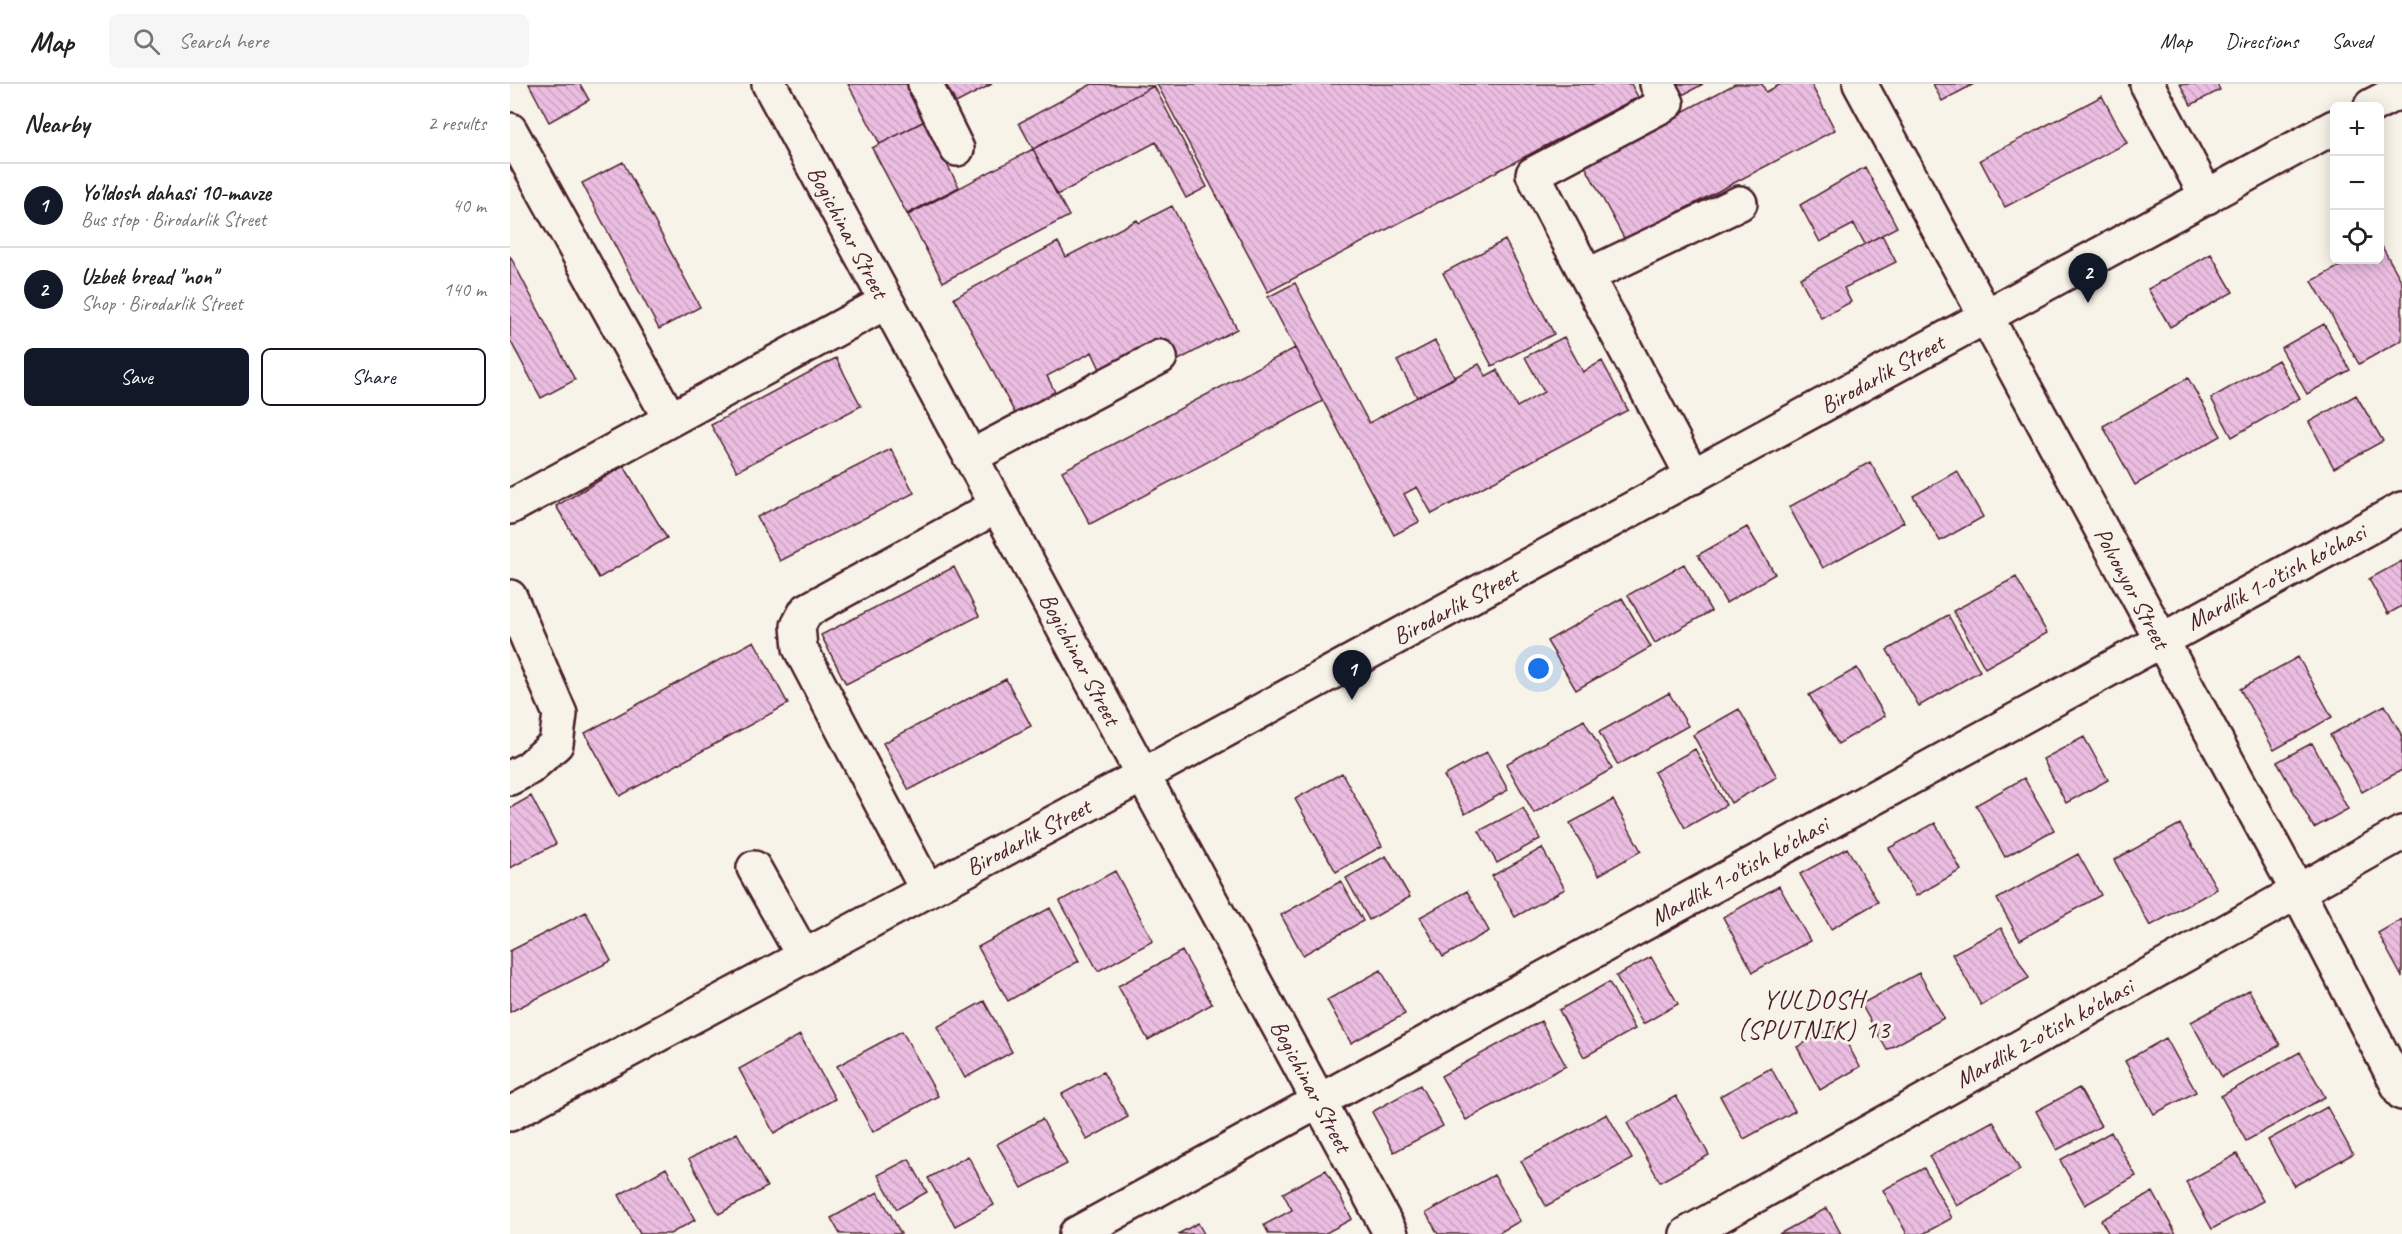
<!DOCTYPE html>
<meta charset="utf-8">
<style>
:root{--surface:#fff;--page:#f6f6f6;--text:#222;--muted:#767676;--line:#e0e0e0;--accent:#111827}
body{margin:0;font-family:Caveat,sans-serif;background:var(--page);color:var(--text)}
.controls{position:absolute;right:18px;top:18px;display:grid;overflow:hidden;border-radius:9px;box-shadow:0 3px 15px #0003}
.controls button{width:54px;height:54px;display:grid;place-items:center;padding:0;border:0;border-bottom:2px solid var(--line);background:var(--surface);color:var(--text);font:30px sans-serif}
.you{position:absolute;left:1029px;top:585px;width:21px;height:21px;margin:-15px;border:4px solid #fff;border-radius:50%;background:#1a73e8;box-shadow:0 0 0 9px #1a73e833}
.badge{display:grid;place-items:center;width:39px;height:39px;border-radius:50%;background:var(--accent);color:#fff;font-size:20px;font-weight:700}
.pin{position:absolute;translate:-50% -50px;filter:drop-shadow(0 2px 3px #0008)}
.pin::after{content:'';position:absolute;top:32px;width:21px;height:18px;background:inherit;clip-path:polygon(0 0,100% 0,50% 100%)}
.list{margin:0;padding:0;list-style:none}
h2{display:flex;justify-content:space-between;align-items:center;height:78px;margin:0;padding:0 24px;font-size:26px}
h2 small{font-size:20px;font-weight:400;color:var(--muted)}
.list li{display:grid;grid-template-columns:39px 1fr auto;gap:18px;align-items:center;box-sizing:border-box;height:84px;padding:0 24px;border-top:2px solid var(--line)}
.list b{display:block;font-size:22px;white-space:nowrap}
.list p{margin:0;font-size:20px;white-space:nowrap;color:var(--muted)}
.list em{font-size:20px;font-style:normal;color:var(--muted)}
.actions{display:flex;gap:12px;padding:18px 24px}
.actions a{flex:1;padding:14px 0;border:2px solid var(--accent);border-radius:9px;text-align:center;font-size:21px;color:var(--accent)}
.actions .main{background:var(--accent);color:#fff}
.icon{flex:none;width:33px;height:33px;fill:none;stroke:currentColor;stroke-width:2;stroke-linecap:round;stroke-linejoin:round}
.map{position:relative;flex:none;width:1892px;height:1150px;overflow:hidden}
header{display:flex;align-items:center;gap:36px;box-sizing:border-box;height:84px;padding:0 30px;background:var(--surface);border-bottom:2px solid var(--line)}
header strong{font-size:28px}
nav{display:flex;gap:33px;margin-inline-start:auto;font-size:21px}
.search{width:420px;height:54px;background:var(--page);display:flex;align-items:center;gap:15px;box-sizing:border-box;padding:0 21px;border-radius:9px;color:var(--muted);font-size:22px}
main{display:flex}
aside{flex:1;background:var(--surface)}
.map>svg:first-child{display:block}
.building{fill:url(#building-back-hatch);stroke:#4a1f2b;stroke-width:1.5}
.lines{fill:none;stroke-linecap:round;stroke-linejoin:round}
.minor-casing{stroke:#4a1f2b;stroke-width:38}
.minor{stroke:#f7f3e8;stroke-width:33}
.labels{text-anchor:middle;stroke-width:6;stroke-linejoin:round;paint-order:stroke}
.street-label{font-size:24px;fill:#4a1f2b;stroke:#f7f3e8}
.neighbourhood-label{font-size:26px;letter-spacing:1.5px;fill:#4a1f2b;stroke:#f7f3e8}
</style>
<header>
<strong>Map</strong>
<div class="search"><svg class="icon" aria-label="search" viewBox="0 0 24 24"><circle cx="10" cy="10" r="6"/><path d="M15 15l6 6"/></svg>Search here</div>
<nav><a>Map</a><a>Directions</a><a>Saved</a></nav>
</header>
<main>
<aside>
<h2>Nearby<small>2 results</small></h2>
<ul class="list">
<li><span class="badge">1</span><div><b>Yo'ldosh dahasi 10-mavze</b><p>Bus stop · Birodarlik Street</p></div><em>40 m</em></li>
<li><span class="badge">2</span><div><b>Uzbek bread &quot;non&quot;</b><p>Shop · Birodarlik Street</p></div><em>140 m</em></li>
</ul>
<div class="actions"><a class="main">Save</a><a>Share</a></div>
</aside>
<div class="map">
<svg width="1892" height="1150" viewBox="0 0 1892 1150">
<defs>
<pattern id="building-back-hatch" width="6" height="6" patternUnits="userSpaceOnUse" patternTransform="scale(1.5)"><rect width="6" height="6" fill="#eabde1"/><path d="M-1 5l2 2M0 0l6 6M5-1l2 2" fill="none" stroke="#caa2c1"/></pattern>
</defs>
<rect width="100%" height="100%" fill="#f7f3e8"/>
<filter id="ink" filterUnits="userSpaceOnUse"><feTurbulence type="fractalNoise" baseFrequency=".0167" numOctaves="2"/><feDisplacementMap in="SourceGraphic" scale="12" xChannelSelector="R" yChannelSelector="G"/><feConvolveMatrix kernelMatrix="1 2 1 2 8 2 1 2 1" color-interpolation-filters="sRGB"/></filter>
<g filter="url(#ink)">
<!-- building -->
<path class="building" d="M19,0H70L79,16L39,38Z
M338,0H403L421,34L370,60Z
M436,0H482L446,19Z
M582,0L644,2L523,65L509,39Z
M647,0H1121L1128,13L758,208Z
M1157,0H1193L1165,15Z
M1225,0H1252L1256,8L1271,0H1301L1325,46L1115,156L1074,80Z
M1423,0H1464L1432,17Z
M1670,0H1707L1710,6L1681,21Z
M644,2L697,103L676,114L646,58L547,111L523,65Z
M1592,12L1617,59L1495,123L1470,76Z
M414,37L449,103L397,130L362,64Z
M523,65L559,132L433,198L398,131Z
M113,78L190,223L149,245L72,99Z
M1355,83L1387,143L1355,160L1344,140L1310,158L1290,121Z
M662,122L727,245L663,279L647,272L640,258L590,285L582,268L537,292L547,312L507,333L444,214L548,158L556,173L627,136L629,139Z
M1372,151L1386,178L1334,204L1341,218L1311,234L1290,194Z
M995,156L1044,250L982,282L933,189Z
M1870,159L1892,198V256L1849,280L1802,197L1841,176H1870Z
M1701,170L1723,208L1660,243L1638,205Z
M0,172L65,296L31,314L0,256Z
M785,199L859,339L969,280L976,292L987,286L1007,323L1034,308L1015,273L1054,253L1073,288L1092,277L1118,326L922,430L907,403L894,410L909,438L884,451L758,213Z
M1814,240L1840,286L1797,310L1771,264Z
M925,257L945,294L907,313L887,277Z
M785,264L813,317L580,440L552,387Z
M326,274L351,322L227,387L201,341Z
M1768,276L1790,314L1722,353L1701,314Z
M1678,294L1711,352L1625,401L1593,342Z
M1846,311L1873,357L1824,384L1799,338Z
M381,365L404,409L270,477L247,433Z
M1360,378L1394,438L1313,484L1279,423Z
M114,382L157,454L89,494L46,422Z
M1447,387L1473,433L1430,457L1403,412Z
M1237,443L1265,490L1216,519L1188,471Z
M1892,477V522L1878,530L1859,495Z
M1174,480L1201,527L1145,559L1118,511Z
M444,483L469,532L336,600L311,551Z
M1506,493L1537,549L1475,584L1443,527Z
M1112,514L1141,563L1066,606L1037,557Z
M1438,531L1470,587L1409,622L1377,566Z
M244,557L278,620L110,712L75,649Z
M1788,573L1822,633L1764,666L1730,605Z
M1347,584L1375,632L1328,660L1299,611Z
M496,595L521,642L399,706L373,659Z
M1159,609L1178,642L1108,681L1089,648Z
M1875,621L1892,652V686L1852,708L1820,651Z
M1229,625L1267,693L1221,719L1183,651Z
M1074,636L1102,685L1024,729L996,680Z
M1574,653L1598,696L1556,719L1533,675Z
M1802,659L1838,725L1804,744L1767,678Z
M1185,665L1216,721L1175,744L1144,688Z
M977,668L998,706L955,730L934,692Z
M832,689L872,762L826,788L785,715Z
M1514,694L1544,746L1495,773L1466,721Z
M21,712L46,760L0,784V724Z
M1103,716L1131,767L1089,791L1060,739Z
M1013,724L1030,755L987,779L969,747Z
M1425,739L1451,786L1406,812L1379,764Z
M1670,740L1707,805L1640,842L1604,776Z
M1032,764L1055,805L1005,833L982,792Z
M1337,764L1368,818L1321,845L1290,790Z
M1568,770L1591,811L1510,856L1487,815Z
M876,772L900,813L859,836L836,794Z
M605,787L643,857L588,887L550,817Z
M831,797L853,837L793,871L771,831Z
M1269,802L1300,857L1243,888L1213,833Z
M957,807L979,847L933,873L910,833Z
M540,824L569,877L498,917L468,863Z
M76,828L101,877L0,928V867Z
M1892,835V893L1868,849Z
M1491,844L1519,894L1471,921L1442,870Z
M672,867L702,920L638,956L608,902Z
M1141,873L1168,920L1133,940L1106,892Z
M871,886L895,930L841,959L817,916Z
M1409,889L1434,934L1377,966L1351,920Z
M1099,898L1125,945L1074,973L1049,926Z
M1739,906L1770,961L1712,993L1681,938Z
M474,917L502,968L455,994L427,943Z
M1031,937L1056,982L956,1036L931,992Z
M1327,941L1350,983L1310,1006L1287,963Z
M392,947L428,1012L363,1048L327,982Z
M290,951L325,1015L264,1049L229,985Z
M1656,954L1686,1008L1644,1030L1615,977Z
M1790,968L1815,1013L1736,1057L1711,1012Z
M1261,984L1285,1027L1234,1055L1210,1012Z
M593,988L618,1033L577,1056L552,1010Z
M910,1001L933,1042L884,1068L862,1028Z
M1569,1004L1591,1042L1547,1066L1526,1027Z
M1166,1012L1199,1071L1150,1098L1117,1039Z
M1817,1023L1843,1070L1784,1102L1758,1056Z
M1097,1030L1122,1075L1036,1122L1011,1077Z
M532,1035L557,1080L512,1104L487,1060Z
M1483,1037L1510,1086L1447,1122L1419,1072Z
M1601,1048L1626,1092L1575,1121L1550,1076Z
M227,1049L257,1103L209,1130L179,1075Z
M1727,1070L1753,1117L1702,1145L1676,1098Z
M458,1072L484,1121L445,1142L418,1094Z
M399,1075L417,1108L387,1125L368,1091Z
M156,1084L185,1136L160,1150H130L109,1111Z
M1414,1084L1442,1134L1413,1150H1397L1373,1106Z
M816,1086L842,1135L814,1150H759L754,1141L782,1126L773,1109Z
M984,1091L1010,1137L987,1150H928L916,1129Z
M368,1108L391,1150H330L321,1134Z
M1643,1108L1666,1150H1599L1591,1136Z
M1317,1124L1331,1150H1269Z
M688,1139L694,1150H668Z"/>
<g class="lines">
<defs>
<path id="minor" d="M259,0L881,1150
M415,0L447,65
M1147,0L1157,19L1023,90L1183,393
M1350,0L1787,806L1892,1009
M1637,0L1697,113
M1861,22L1892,6
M0,46L160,335
M1077,192L1230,119
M460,373L650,273
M0,423L376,218
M0,513L50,630L46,660L19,684L0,694
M244,784L294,873
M417,806L290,564L288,542L296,527L487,422
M0,1030L633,691L1824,43
M566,1150L1892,425
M1177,1150L1892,749"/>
</defs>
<!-- minor casing -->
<use href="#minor" class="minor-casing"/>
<!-- minor -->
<use href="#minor" class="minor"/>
</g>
</g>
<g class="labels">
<!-- street labels -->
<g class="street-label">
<text transform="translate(338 148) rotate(62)" y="8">Bogichinar Street</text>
<text transform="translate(1372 290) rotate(-29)" y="8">Birodarlik Street</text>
<text transform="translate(1766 493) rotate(-28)" y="8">Mardlik 1-o'tish ko'chasi</text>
<text transform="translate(1622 504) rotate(62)" y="8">Polvonyor Street</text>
<text transform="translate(945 522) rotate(-28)" y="8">Birodarlik Street</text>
<text transform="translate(570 575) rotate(62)" y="8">Bogichinar Street</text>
<text transform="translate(518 753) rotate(-28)" y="8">Birodarlik Street</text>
<text transform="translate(1229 787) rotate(-29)" y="8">Mardlik 1-o'tish ko'chasi</text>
<text transform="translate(1534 949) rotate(-29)" y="8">Mardlik 2-o'tish ko'chasi</text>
<text transform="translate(801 1002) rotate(62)" y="8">Bogichinar Street</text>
</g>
<!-- neighbourhood labels -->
<g class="neighbourhood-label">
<text x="1304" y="924">YULDOSH<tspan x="1304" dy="30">(SPUTNIK) 13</tspan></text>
</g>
</g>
</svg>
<div class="controls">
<button>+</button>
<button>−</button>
<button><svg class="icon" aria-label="locate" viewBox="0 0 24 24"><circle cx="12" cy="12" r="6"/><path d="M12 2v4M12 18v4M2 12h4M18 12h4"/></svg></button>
</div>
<div class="you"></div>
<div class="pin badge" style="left:842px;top:616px">1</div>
<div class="pin badge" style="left:1578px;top:219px">2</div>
</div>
</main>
